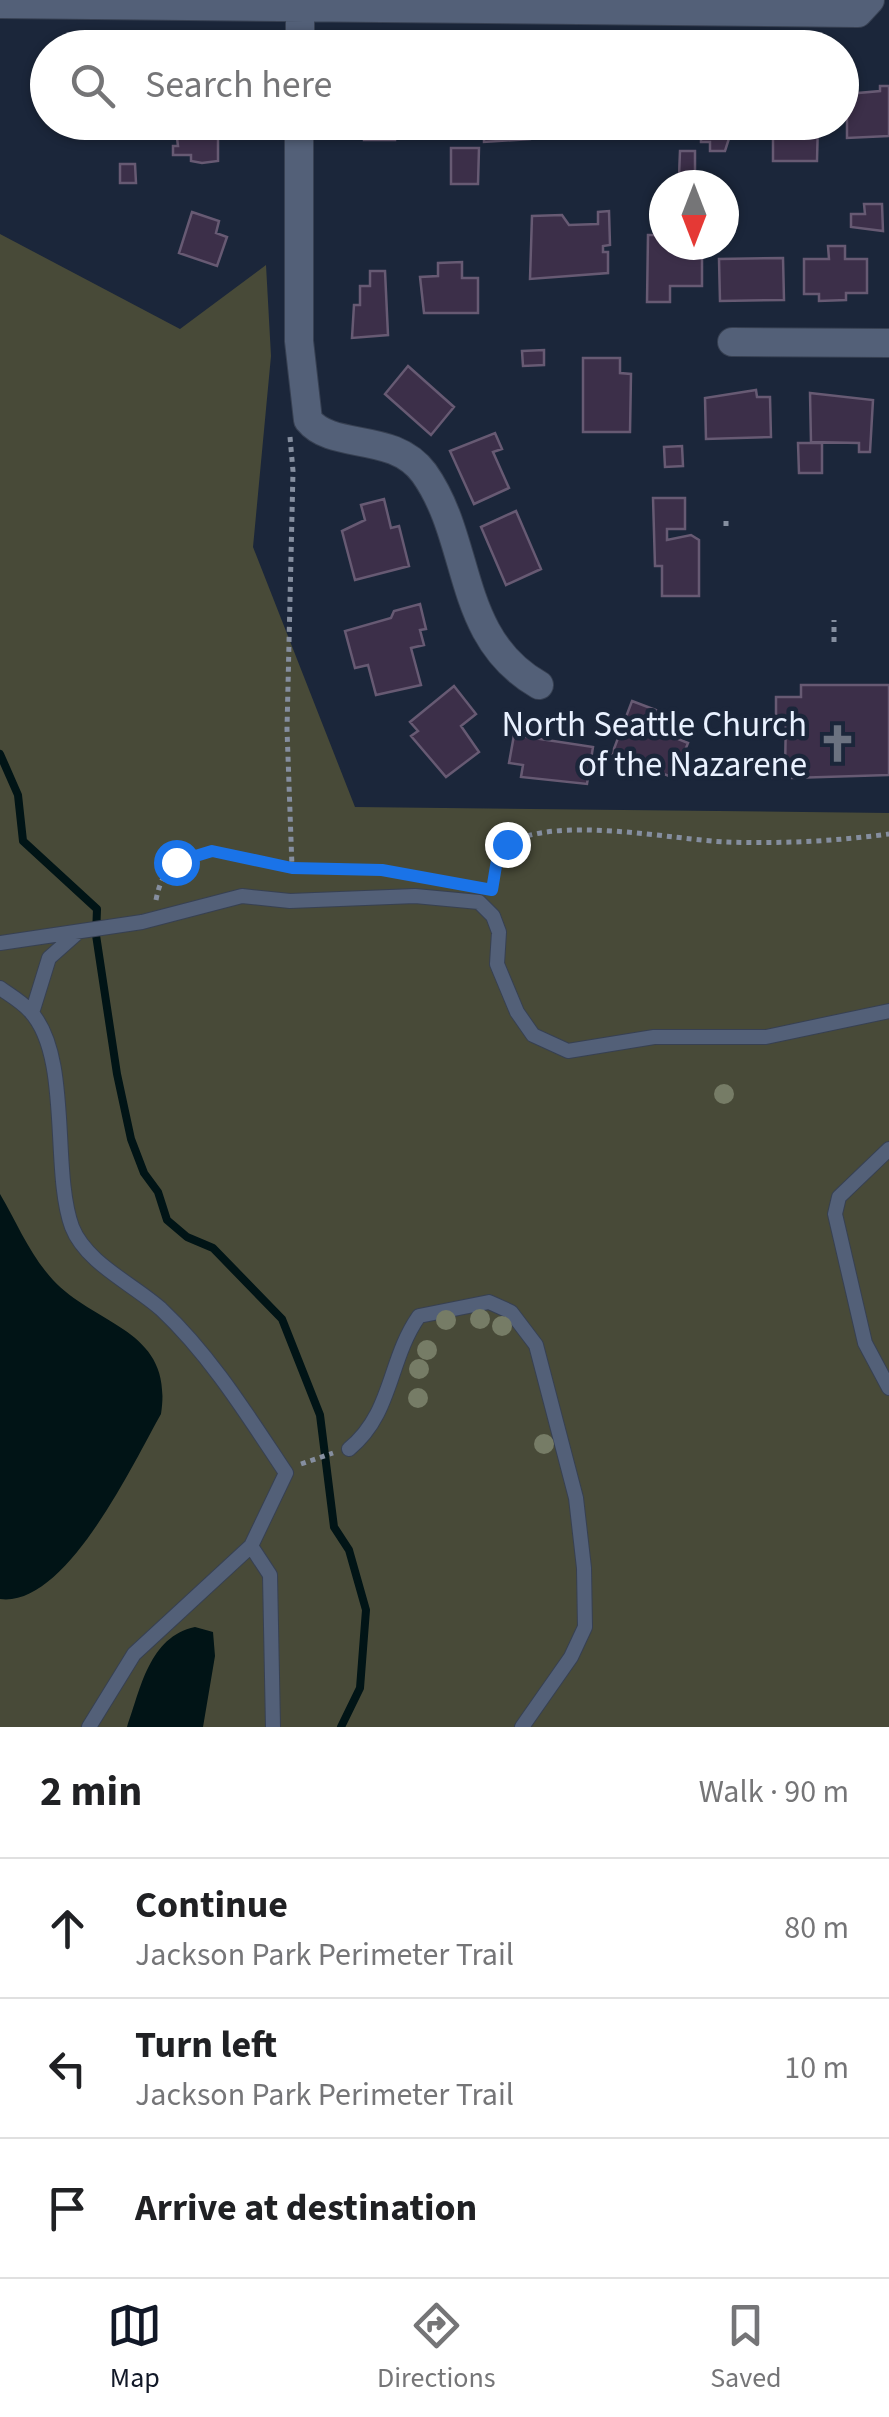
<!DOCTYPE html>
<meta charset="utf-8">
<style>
:root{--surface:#fff;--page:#f2f2f2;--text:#202124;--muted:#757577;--line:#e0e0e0;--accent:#111827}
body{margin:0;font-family:"Source Sans 3",sans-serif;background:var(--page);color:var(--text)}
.compass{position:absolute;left:649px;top:170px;width:90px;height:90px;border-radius:50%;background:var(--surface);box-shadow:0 2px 8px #0004;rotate:180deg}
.stop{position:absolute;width:30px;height:30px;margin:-22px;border:8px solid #1a73e8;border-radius:50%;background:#fff}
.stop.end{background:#1a73e8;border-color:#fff;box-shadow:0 2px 10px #0008}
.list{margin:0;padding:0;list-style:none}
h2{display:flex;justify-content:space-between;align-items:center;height:130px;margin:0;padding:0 40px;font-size:42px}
h2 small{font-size:32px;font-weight:400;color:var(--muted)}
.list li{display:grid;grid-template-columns:65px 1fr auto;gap:30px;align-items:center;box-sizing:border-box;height:140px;padding:0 40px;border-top:2px solid var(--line)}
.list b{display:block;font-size:38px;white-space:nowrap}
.list p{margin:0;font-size:32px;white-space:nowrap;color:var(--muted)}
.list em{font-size:32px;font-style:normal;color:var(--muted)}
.icon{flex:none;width:55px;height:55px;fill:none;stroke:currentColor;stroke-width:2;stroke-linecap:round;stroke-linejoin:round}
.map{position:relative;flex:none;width:889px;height:1727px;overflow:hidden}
.search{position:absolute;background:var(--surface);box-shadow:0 2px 8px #0004;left:30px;right:30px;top:30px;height:110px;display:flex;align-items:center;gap:25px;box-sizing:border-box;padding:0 35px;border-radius:55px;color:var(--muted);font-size:38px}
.sheet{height:550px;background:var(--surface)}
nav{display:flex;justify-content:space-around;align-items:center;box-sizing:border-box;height:140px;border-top:2px solid var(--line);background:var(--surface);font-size:28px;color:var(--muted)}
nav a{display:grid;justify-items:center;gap:5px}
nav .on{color:var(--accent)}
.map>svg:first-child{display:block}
.green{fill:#484a38}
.water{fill:#011416}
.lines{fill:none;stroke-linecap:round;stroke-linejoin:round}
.stream{stroke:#011416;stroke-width:8}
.building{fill:#3c2f49;stroke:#675a73;stroke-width:2.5}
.lane-casing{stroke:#374052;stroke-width:16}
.street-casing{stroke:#374052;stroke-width:30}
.path{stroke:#858e9f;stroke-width:5;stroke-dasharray:5 5;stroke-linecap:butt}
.lane{stroke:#536078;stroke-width:14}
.street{stroke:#536078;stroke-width:28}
.tree{fill:#767c66}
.route{stroke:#1a73e8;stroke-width:12}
.labels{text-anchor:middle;stroke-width:9;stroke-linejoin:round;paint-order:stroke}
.poi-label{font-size:35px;fill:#e9f1ff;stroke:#1b263a;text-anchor:end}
</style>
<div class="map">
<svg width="889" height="1727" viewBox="0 0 889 1727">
<rect width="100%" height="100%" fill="#1b263a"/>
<!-- green -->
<path class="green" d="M0,234L180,329L266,265L271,356L253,547L355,807L889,813V1727H0Z"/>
<!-- water -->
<path class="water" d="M0,1194C17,1223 30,1255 53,1280C97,1327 174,1329 161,1414C133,1463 66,1608 0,1599Z
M195,1627L213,1632L215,1656L203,1727H127C141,1688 149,1637 195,1627Z"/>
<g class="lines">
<!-- stream -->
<path class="stream" d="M0,754L18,795L23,841L97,909L96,935L117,1074L131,1139L144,1173L158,1192L167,1220L187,1237L213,1248L282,1319L320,1415L334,1527L349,1550L366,1610L360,1688L341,1727"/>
</g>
<!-- building -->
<path class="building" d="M880,86H889V136L847,138V94L880,91Z
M175,122H218V161L202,163L191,161V155H173V146H178Z
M364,122H395V140H364Z
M411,122H461V131H411Z
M484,122H548V131H530V139L484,142Z
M629,122H688V130H629Z
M701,122H766V132H731L725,151H710V142H701Z
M773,122H818L817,161H773Z
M451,148H479L478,184H451Z
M680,151H695V177H679Z
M120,164H135L136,183H120Z
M864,204H882L883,231L851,227V214H865Z
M609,211L610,245L603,246V252H608V273L530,279L532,216L562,215L569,225L598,224V212Z
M192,212L219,221L216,233L227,237L217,266L179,253Z
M660,226H664V245L702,251V286H670V302H647L648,235H659Z
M828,246H845V259H867V293H846V300L819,301V294H804V259H829Z
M783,258L784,300L720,301L719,259Z
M462,262V278H478V313H424L420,277L438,276V263Z
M370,271H385L388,335L352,338L354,305H360V286H370Z
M544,350V365L523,366L522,351Z
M583,358H620V373L631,374L630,432H583Z
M408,366L454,407L431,435L385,394Z
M756,390L757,397H770L771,437L706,439L705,398Z
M810,393L873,400L870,452H859V443L811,442Z
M495,433L502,449L493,452L509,488L474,504L450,451Z
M798,443H822V473H799Z
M682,446L683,466L665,467L664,447Z
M653,498H685V529H667V540L691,535L699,540V596H662V566H655Z
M384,499L391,528L399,526L409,566L355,580L342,531L365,520L361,505Z
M516,511L541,569L506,585L481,527Z
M420,604L426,629L420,630L424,645L411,648L421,685L376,695L368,665L355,668L345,631L391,618L394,611Z
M801,685H889V775L792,778V771H785L786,716H776V697H801Z
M454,686L476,714L461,726L479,752L446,777L411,736L418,731L410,722Z
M632,701L661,712L654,729L688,743L674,778L612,754Z
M514,735L593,747L587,784L521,777L523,765L509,763Z"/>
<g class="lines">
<defs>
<path id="lane" d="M0,943L142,922L242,896L290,901L415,896L479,902L493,916L499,932L497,964L517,1012L533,1035L568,1051L654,1037H766L889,1011
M0,988C10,995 22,1002 30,1011C72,1056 51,1170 72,1227C86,1263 133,1284 161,1309C211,1356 248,1416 286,1473L251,1546L134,1654L89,1727
M32,1013L49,958L76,934
M889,1149L839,1197L835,1214L865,1343L889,1388
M349,1449C393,1413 388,1360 419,1316L489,1302L511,1312L536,1345L576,1498L584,1568L585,1627L571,1657L522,1727
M251,1546L270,1575L273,1727"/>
<path id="street" d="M0,4L858,13L870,0
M300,48V0
M299,122V341L308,420C333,451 393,431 424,473C473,542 455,637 539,685
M732,342L889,343"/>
</defs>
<!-- lane casing -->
<use href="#lane" class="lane-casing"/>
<!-- street casing -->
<use href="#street" class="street-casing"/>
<!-- path -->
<path class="path" d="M290,437L293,471L287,729L292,867
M726,521V530
M834,642V620
M492,888C494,874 493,854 506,845C555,814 673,840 727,842C781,844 836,841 889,834
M156,900C170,825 240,859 290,867C302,869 316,866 329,866C354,866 380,870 405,875
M301,1464L333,1453"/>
<!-- lane -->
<use href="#lane" class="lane"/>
<!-- street -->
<use href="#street" class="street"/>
</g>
<!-- trees -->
<g class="tree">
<circle cx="724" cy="1094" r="10"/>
<circle cx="480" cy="1319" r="10"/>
<circle cx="446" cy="1320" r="10"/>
<circle cx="502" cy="1326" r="10"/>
<circle cx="427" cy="1350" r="10"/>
<circle cx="419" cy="1369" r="10"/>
<circle cx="418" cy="1398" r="10"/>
<circle cx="544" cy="1444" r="10"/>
</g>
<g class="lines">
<!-- route -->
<path class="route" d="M176,862L212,851L292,868L382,870L492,890L498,854L507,844"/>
</g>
<!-- icons -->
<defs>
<symbol id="church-bare" viewBox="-9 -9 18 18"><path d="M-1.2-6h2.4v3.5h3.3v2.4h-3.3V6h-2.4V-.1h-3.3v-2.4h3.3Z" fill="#6b7280" stroke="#1b263a" stroke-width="2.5" paint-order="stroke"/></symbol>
</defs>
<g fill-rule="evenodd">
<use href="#church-bare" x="810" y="716" width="55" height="55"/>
</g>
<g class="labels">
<!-- poi labels -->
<g class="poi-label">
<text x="807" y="736">North Seattle Church<tspan x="807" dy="40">of the Nazarene</tspan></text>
</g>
</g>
</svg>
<svg class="compass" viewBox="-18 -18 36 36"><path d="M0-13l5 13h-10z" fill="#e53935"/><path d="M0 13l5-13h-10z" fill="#757577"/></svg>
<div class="stop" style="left:176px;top:862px"></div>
<div class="stop end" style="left:507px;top:844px"></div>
<div class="search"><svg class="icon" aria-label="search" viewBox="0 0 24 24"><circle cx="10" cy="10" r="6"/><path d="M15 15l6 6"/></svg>Search here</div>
</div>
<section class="sheet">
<h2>2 min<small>Walk · 90 m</small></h2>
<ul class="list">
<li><svg class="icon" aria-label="ahead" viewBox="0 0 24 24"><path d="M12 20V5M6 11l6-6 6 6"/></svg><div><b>Continue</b><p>Jackson Park Perimeter Trail</p></div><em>80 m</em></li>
<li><svg class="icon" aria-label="left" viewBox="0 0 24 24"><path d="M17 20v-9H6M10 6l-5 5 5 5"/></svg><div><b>Turn left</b><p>Jackson Park Perimeter Trail</p></div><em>10 m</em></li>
<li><svg class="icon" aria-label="arrive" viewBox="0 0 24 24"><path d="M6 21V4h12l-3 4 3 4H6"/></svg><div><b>Arrive at destination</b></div></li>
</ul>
</section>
<nav>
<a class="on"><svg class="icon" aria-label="map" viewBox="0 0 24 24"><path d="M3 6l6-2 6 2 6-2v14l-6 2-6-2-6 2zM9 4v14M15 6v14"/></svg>Map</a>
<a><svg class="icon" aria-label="directions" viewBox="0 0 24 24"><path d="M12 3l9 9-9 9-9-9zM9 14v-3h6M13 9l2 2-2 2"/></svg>Directions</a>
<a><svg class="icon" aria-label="saved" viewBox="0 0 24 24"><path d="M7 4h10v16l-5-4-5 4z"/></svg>Saved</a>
</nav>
